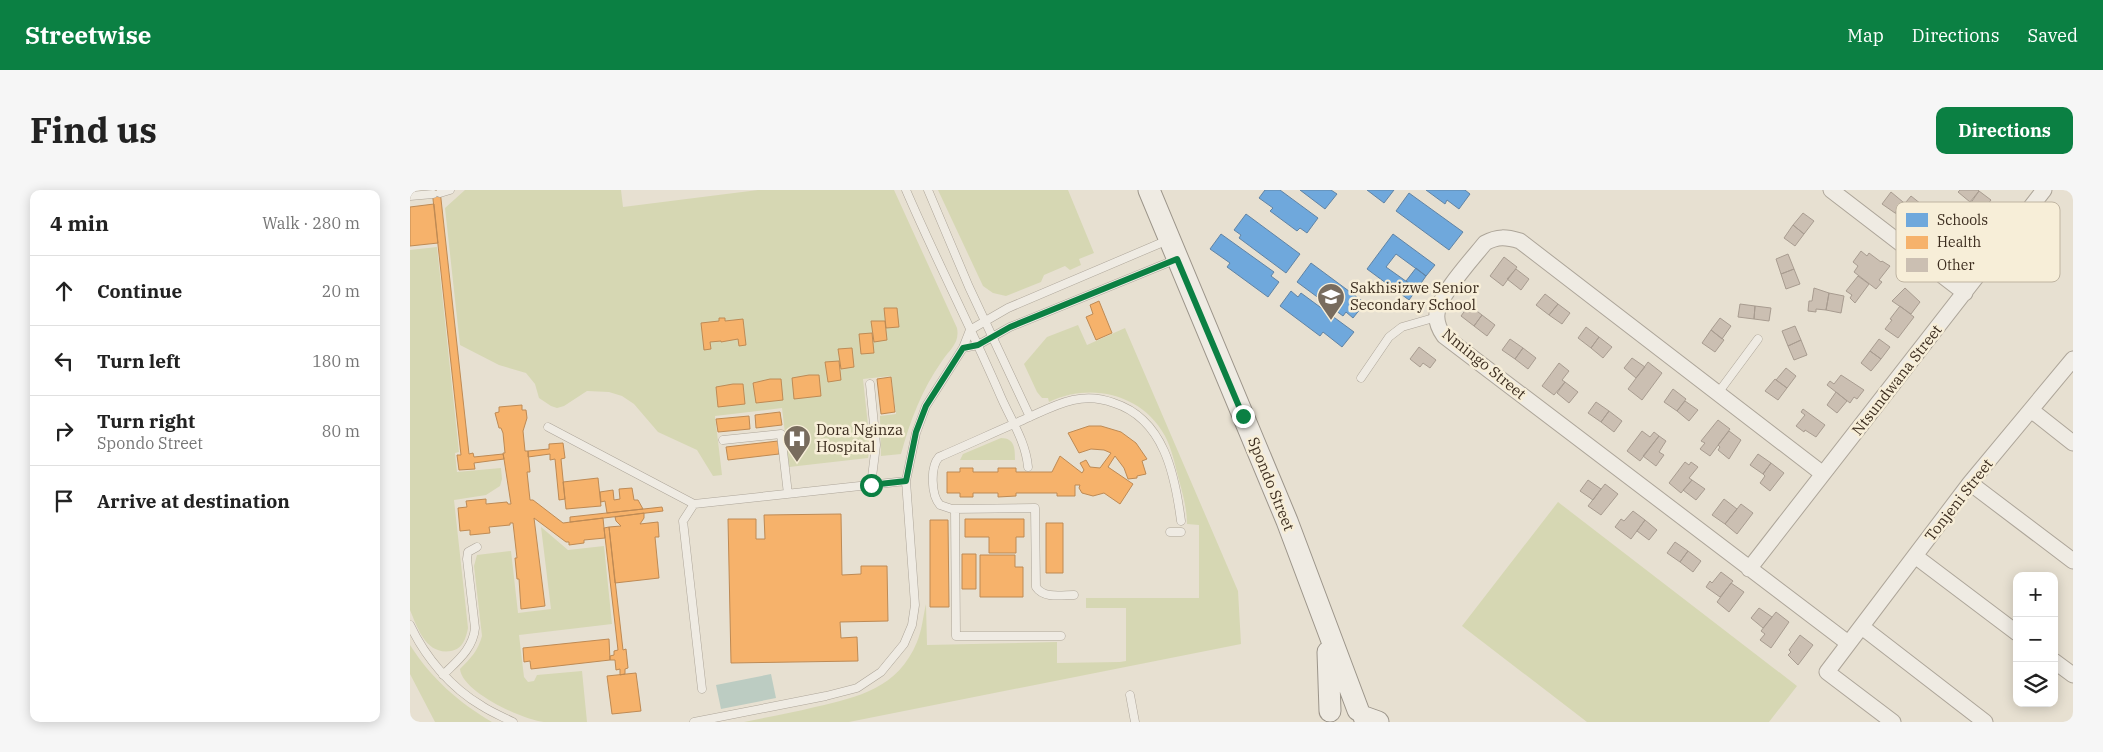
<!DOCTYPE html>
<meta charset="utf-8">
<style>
:root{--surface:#fff;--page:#f6f6f6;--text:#222;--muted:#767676;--line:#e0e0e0;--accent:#0b8043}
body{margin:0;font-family:"IBM Plex Serif",serif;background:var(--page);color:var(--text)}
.controls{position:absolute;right:15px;bottom:15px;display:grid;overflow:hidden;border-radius:10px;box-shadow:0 2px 12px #0003}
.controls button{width:45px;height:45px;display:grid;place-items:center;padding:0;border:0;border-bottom:1px solid var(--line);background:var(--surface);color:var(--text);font:25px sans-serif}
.stop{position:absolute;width:15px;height:15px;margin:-11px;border:4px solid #0b8043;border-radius:50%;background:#fff}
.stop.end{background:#0b8043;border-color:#fff;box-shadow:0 1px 5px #0008}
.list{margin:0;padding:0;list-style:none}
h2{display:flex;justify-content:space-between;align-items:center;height:65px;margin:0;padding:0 20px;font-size:21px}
h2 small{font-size:16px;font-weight:400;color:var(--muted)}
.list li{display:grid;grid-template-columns:32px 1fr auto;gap:15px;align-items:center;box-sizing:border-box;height:70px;padding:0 20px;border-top:1px solid var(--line)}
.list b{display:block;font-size:19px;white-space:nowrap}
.list p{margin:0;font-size:16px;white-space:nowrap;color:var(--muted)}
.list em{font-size:16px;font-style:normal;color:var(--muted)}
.icon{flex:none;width:28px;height:28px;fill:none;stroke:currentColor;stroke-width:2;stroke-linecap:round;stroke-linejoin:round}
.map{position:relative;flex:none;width:1663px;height:532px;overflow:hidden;border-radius:10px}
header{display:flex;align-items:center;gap:30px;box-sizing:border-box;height:70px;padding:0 25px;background:var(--accent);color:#fff}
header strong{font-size:24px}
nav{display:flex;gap:28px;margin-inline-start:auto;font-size:18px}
.intro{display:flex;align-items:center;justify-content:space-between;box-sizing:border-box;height:120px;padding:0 30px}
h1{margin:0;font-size:35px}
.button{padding:12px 22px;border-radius:10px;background:var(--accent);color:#fff;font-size:18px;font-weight:700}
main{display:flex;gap:30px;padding:0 30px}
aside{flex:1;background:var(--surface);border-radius:10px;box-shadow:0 2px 12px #0003}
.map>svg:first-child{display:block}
.green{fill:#d6d7b3}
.water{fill:#bcccc2}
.schools{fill:#6fa8dc;stroke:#6083a4}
.health{fill:#f6b26b;stroke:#be8a54}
.building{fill:#cbbfb2;stroke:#a89c90}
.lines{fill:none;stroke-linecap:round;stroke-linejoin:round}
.lane-casing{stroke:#ada599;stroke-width:9}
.street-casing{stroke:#ada599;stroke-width:17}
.secondary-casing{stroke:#9c958a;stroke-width:23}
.lane{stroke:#efebe3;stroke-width:8}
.street{stroke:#efebe3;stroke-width:15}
.secondary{stroke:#efebe3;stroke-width:21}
.route{stroke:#0b8043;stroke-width:6}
.labels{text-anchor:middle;stroke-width:5;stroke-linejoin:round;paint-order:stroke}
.poi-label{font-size:15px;fill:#3d2e20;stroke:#f7eed8;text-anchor:start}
.street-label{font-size:15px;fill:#3d2e20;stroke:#f7eed8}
.key{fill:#f7eed8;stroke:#bfb4a1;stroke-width:1}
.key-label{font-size:14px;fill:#3d2e20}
</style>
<header>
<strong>Streetwise</strong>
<nav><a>Map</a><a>Directions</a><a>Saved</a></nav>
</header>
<div class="intro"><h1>Find us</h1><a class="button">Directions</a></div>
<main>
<aside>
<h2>4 min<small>Walk · 280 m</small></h2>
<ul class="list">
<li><svg class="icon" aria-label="ahead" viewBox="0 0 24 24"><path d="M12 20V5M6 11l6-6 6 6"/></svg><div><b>Continue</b></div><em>20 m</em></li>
<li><svg class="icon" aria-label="left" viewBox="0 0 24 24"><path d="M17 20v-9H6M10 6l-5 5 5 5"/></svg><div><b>Turn left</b></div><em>180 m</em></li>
<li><svg class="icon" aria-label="right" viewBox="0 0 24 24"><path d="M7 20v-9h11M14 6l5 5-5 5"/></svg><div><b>Turn right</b><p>Spondo Street</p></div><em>80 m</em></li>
<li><svg class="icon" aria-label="arrive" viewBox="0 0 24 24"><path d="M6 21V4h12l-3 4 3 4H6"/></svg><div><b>Arrive at destination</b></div></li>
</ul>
</aside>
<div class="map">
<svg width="1663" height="532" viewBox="0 0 1663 532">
<rect width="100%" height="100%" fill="#e7e0d1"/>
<!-- green -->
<path class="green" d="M55,0H211L213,17L348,0H484L547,138C550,153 540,159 532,171C512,199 500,231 491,264L471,266L470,226L486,224L481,186L453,189L460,254L458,268L379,277L372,218L305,226L312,285L303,286L287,260L248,242L224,214L212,206L199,202L177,201L154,216L147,218L141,216L129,208L125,194L116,183L89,175L50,155L35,18Z
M528,0H658L684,63L669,69L671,75L660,80L655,76L634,85L631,92L596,106L583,103L573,96Z
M27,57L49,262L45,263L47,282L91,278L92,289L90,296L76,305L44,310L58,438C56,448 53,459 41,461C16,465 8,439 0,420V60Z
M668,135L677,155L715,138L828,401L831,454L439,532H334C358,527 381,523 405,517C449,507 488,498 507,452C512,440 513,427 516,414L517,455L647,452V473L710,472L716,471V418H676V408H789V335L777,334C777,319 773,305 769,290C765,275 762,259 755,246C732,204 681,192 639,212L638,208H632L627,202L614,174L637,147Z
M591,248C605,248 605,259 605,270H550L553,264Z
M1148,312L1387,496L1359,532H1177L1052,436Z
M131,337L158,360L194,356L202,434L109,445L114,487L118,492L124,491L127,485L172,481L177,532C163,532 148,532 134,532C113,530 52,502 50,479C60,469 68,461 72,446L64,376L67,365L101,361L108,423L141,419Z
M0,455C21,488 48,512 82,532H25L0,484Z"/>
<!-- water -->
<path class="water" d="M361,484L366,508L311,519L306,495Z"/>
<!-- schools -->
<path class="schools" d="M855,0H870L908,28L897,43L890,38L887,41L860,21L863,18L849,8Z
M890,0H921L927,4L915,19Z
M957,0H984L974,13Z
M1016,0H1055L1060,4L1049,19L1037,10L1035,14Z
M999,3L1053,42L1039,60L986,21Z
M836,24L890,64L876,83L829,48L831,45L824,40Z
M811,44L864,82L861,86L869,92L858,107L817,77L820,73L800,59Z
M983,44L1025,75L1016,86L986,64L976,77L1007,99L999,110L957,79Z
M901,73L955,113L943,128L936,122L933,126L887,92Z
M1006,78L1016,86L1007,99L996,91Z
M881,101L888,107L891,103L944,142L932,157L913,142L910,146L870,116Z"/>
<!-- health -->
<path class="health" d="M22,0H30L59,264L63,263L64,267L93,264L94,269L64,273L65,279L49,280L47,265H51Z
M24,14L28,53L0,56V17Z
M689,111L702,143L686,150L676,127L683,124L680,115Z
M474,118H487L489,137L476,138Z
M309,128H315V131L333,129L336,155L329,156L328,149L311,152V151L300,152L301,159L294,160L291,133L309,131Z
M461,131H475L477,150L464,152Z
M462,143L464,163L451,164L449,144Z
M442,158L444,177L431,179L428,159Z
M429,171L431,190L418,192L415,172Z
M399,185H409L411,206L384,209L382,188Z
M481,187L485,222L471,224L467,189Z
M360,189H371L373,210L346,213L343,193Z
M323,194H333L335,214L308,217L306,197Z
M112,215V220H116L117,228L113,241L115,261H118L120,282H117L120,310H123L153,333L193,328L195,348L174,350V353L159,355V352H156L124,328L135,416L111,419L109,389H107L105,368H107L103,333H100V335L79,337L80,343L60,345V340L50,341L48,318L57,317L56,311L76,309V314L97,312L98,314H101L94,269L93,263H95L93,243L91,238H89L85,223L89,222V217Z
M370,222L372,235L346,238L345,225Z
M339,226L340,239L308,242L306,229Z
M679,236H691L711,242L726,253L737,269L732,271L736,284L727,286V288L718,289L714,278L705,266L698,277L723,294L710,314L694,303L683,306L672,303L669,298L670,295H665V306H647V303H606V306L588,307V303H563V307H550V303H537V282H550V278H563V282H588V278H606V282H642L650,266L672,283L674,280L670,273L676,270L680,277L690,278L701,263L694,260L681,259L669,263L658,243Z
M368,251L369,264L318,270L316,257Z
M153,253L155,268L151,269L155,309L149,310L145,269L140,270V264L118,267V261L139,259V254Z
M188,288L191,316L156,319L153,292Z
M222,298L224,310H228L233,319L197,323L195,311L191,312L190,302L203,300L204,310L210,309L209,299Z
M252,317L253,321L160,332V327Z
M234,323V328L230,334L248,332L249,347H245L249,388L205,393L199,337L211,336L206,331L205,327Z
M431,324L432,385L451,384V376H477L478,431L430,432L431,448L447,447L448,471L321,473L318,329H346V349H355L354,325Z
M555,329H614V347H606V363H579V347H555Z
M520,330H538L539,417H520Z
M636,333H653V383H636Z
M199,337L213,460L216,459L218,478L215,479V484L210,485V479L206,480L205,470H200V466L204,465V461L208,460L194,338Z
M552,364H566V399H552Z
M570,365H605V377H613V407H570Z
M199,449L200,470L121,479L120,471L114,472L113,458Z
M226,483L231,521L202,524L197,486Z"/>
<!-- building -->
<path class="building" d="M1550,0H1568L1569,1L1560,12L1548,2Z
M1569,1L1581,10L1569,25L1558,17Z
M1481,2L1493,12L1485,23L1472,14Z
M1501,6L1511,14L1507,19L1509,21L1497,32L1485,23L1493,12L1497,15L1496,12Z
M1393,23L1404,31L1394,44L1383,35Z
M1383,35L1394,44L1385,56L1374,48Z
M1451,61L1457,66L1459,63L1471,72L1472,71L1480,76L1469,90L1472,92L1466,99L1444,82L1448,76L1443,72Z
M1378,64L1384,79L1371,84L1366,69Z
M1094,67L1107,77L1093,96L1080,86Z
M1106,79L1119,89L1111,100L1097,89Z
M1384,79L1390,94L1376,99L1371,84Z
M1448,86L1459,94L1445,113L1440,108L1442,105L1436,101Z
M1404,98L1419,103L1416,120L1406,119V122L1398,121L1399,111H1402Z
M1495,98L1510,112L1501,124L1482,111Z
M1419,103L1434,106L1431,123L1416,120Z
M1135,104L1148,114L1139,125L1126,115Z
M1148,114L1160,123L1152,134L1139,125Z
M1330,114L1345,116L1344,129L1328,127Z
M1059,115L1072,125L1064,136L1051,126Z
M1345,116L1361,118L1359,131L1344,129Z
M1490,116L1504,127L1488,148L1475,139L1482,130L1480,129Z
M1072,125L1085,135L1077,146L1064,136Z
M1310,128L1321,136L1312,149L1301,140Z
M1385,136L1391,150L1378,156L1372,141Z
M1176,137L1189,147L1181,158L1168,148Z
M1301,140L1314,150L1305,162L1292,153Z
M1189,147L1202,157L1193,168L1181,158Z
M1100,149L1113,158L1105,169L1092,160Z
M1469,149L1480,157L1471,169L1460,161Z
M1391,150L1397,165L1384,170L1378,156Z
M1009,157L1026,170L1020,178L1013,173L1010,177L1000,169Z
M1113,158L1126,168L1118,179L1105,169Z
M1460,161L1471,169L1461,181L1451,173Z
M1222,168L1235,177L1226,188L1214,178Z
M1238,172L1252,183L1232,210L1218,199Z
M1149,173L1159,181L1152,190L1155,192L1144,205L1132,196Z
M1376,178L1386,186L1377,198L1366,190Z
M1431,185L1454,200L1447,209L1444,207L1440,213L1417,195L1420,191L1424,194Z
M1365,189L1377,198L1368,210L1355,201Z
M1155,192L1168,202L1159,213L1147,203Z
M1263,199L1276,209L1267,221L1254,212Z
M1426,202L1437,211L1427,223L1417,215Z
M1275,211L1288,220L1279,231L1267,221Z
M1186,212L1199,221L1191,232L1178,223Z
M1393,219L1415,235L1406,247L1395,240L1394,242L1386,236L1395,225L1391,222Z
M1199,221L1212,231L1204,242L1191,232Z
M1308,230L1320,239L1300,266L1290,259L1295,253L1291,251Z
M1232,241L1240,247L1244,242L1249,246L1230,271L1217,261Z
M1319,241L1331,250L1319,269L1308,260L1310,257L1308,255Z
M1249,246L1256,251L1249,262L1254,265L1246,276L1233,266Z
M1348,264L1361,273L1353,284L1340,275Z
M1275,272L1279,275L1281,272L1288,277L1279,288L1282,290L1271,303L1259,293Z
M1361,273L1374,283L1360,301L1350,293L1355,286L1353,284Z
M1178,290L1191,299L1183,310L1170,301Z
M1282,290L1295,299L1286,310L1273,300Z
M1195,294L1208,304L1191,325L1178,316Z
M1314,309L1327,319L1315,334L1302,325Z
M1331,314L1343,323L1327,344L1315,334Z
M1223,321L1235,330L1221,349L1205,337L1211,329L1214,331Z
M1235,330L1247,340L1239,350L1227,341Z
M1265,352L1278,361L1270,372L1257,363Z
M1278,361L1291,371L1283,382L1270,372Z
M1311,382L1323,391L1310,407L1296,397L1300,391L1302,393Z
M1321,393L1334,402L1319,422L1307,412Z
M1349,418L1362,427L1353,438L1341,428Z
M1366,422L1379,432L1361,458L1350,450L1355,444L1351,441Z
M1390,445L1403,455L1388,475L1378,465L1381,462L1379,460Z"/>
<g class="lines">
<defs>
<path id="lane" d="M496,0C526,70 561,137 591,207C601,230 616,252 618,277
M518,0L559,97L620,227
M30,3L40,0
M0,6L23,4
M553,158L568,155L600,137L767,69
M951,188L979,147L992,137L1027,127
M460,194L466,255L461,295
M1308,203L1348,149
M138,237L284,314L496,291
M313,250L371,244L378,304
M284,314L273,331L292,499
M545,319L546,446H651
M760,342H771
M664,405C652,405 634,409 626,397L625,318L542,319L530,315C521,305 520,277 529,267C557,255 585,242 613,230C629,223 645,214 663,210C676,207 691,208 704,213C754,229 765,285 771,331
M0,435C15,467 41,498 72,516C81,522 93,527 103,532
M33,485C47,471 63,459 65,438L57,369L58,362L67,357
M720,505L725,532
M284,532L416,506L447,498L471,482L494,454L502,435L505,415L496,291L506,243L516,216L553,158L560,140L598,118L758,50"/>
<path id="street" d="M1421,0L1555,103
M1621,220L1663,253
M1413,284L1110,51C1096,47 1088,46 1075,53C1063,68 1028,106 1027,124C1026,132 1029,139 1034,146L1438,453
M1560,293L1663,371
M1505,366L1607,443
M1339,379L1634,0
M1452,437L1575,532
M1644,471L1663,485
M1483,532L1417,482L1560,293L1663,169"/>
<path id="secondary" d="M739,0L877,331L948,520
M918,462L920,521
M954,527L968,532"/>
</defs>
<!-- lane casing -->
<use href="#lane" class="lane-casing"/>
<!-- street casing -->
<use href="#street" class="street-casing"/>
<!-- secondary casing -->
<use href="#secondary" class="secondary-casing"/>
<!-- lane -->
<use href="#lane" class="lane"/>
<!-- street -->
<use href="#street" class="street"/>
<!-- secondary -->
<use href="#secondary" class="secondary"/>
</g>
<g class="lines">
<!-- route -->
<path class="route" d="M461,295L496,291L506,242L516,216L553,158L568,155L600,137L767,69L833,226"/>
</g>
<!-- icons -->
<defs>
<symbol id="school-pin" viewBox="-11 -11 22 30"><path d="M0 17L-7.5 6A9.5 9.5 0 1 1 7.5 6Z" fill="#786c5e" stroke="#f7eed8"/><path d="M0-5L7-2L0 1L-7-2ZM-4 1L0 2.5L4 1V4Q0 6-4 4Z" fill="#fff"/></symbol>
<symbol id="hospital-pin" viewBox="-11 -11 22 30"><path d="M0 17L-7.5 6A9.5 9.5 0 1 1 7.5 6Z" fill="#786c5e" stroke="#f7eed8"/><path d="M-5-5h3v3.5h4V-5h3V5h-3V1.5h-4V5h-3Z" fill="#fff"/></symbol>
</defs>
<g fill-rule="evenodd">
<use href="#school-pin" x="905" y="91" width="32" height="43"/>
<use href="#hospital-pin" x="371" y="233" width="32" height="43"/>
</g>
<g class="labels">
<!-- poi labels -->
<g class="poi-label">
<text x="940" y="103">Sakhisizwe Senior<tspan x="940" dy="17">Secondary School</tspan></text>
<text x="406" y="245">Dora Nginza<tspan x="406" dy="17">Hospital</tspan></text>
</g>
<!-- street labels -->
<g class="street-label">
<text transform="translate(1074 174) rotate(39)" y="5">Nmingo Street</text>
<text transform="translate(1487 190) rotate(-52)" y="5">Ntsundwana Street</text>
<text transform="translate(861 294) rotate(68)" y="5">Spondo Street</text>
<text transform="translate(1549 310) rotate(-52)" y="5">Tonjeni Street</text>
</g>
</g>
<!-- legend -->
<rect x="1486" y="12" width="164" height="80" rx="8" class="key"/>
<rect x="1496" y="23" width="22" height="14" fill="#6fa8dc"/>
<rect x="1496" y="46" width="22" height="13" fill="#f6b26b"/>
<rect x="1496" y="68" width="22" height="14" fill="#cbbfb2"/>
<g class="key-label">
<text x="1527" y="35">Schools</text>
<text x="1527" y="57">Health</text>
<text x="1527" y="80">Other</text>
</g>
</svg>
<div class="controls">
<button>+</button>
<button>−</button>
<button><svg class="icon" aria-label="layers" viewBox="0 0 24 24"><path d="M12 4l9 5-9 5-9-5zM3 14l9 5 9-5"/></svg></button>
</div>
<div class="stop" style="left:461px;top:295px"></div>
<div class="stop end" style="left:833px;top:226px"></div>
</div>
</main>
